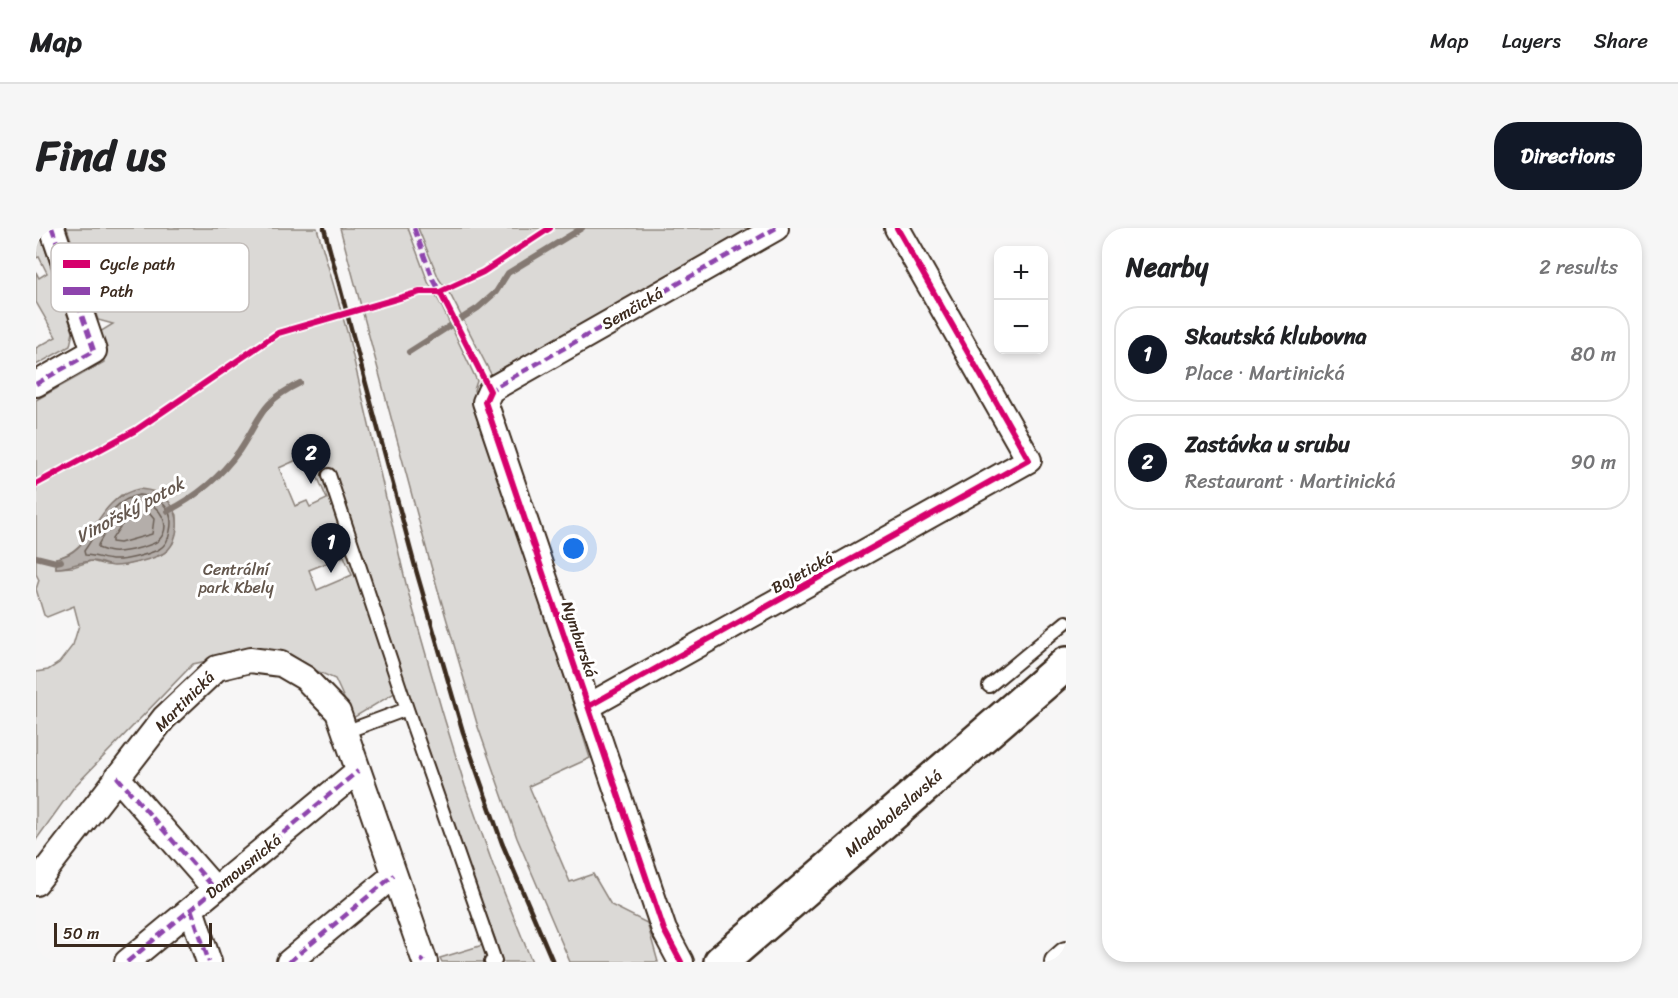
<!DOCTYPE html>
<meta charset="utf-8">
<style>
:root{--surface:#fff;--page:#f6f6f6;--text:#202124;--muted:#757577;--line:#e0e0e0;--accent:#111827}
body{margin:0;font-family:Sriracha,sans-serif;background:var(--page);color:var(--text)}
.controls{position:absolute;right:18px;top:18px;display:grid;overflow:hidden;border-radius:12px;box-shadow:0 3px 9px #0003}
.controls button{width:54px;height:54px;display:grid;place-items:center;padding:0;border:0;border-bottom:2px solid var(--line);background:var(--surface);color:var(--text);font:30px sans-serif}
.scale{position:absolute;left:18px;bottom:15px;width:158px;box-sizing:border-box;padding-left:6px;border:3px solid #3b2a1e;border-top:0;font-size:16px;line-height:21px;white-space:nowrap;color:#3b2a1e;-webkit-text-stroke:4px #fff;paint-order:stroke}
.you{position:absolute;left:538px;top:321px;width:21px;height:21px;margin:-15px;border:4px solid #fff;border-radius:50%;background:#1a73e8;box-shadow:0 0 0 9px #1a73e833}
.badge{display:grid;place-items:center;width:39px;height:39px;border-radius:50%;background:var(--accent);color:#fff;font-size:20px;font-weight:700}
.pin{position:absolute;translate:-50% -50px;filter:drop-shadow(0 2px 3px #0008)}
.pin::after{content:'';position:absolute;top:32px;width:21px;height:18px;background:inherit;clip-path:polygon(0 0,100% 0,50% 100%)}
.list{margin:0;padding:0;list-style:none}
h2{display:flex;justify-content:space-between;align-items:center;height:78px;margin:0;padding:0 24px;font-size:26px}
h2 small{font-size:20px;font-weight:400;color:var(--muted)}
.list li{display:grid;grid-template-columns:39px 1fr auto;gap:18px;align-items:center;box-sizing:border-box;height:96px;margin:0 12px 12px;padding:0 12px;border:2px solid var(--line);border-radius:24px}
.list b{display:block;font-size:22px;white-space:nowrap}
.list p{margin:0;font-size:20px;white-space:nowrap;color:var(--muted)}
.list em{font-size:20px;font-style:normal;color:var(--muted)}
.map{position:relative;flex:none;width:1030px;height:734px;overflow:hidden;border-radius:24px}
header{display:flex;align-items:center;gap:36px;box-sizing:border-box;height:84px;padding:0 30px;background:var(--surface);border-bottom:2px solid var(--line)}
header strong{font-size:28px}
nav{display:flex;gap:33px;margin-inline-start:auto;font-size:21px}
.intro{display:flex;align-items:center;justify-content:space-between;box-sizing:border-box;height:144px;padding:0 36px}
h1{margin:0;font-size:42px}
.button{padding:15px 27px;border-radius:24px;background:var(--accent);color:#fff;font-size:21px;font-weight:700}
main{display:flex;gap:36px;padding:0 36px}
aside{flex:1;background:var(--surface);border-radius:24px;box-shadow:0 3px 9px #0003}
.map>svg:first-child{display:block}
.green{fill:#dbd9d6;stroke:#8b827a;stroke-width:1.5;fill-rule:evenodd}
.water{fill:#b4aeaa;stroke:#847972;stroke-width:1.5}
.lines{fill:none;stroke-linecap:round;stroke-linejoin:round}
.shore{stroke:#6b5f56;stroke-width:1.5}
.stream{stroke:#847972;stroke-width:6}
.lane-casing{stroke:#3b2a1e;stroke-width:16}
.street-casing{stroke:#3b2a1e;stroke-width:28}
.secondary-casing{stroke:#3b2a1e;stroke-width:38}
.lane{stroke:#fff;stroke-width:12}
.street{stroke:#fff;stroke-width:24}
.secondary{stroke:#fff;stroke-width:33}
.rail{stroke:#3b2a1e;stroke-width:4.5}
.quiet{stroke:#8e44ad;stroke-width:4.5;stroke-dasharray:9 4.5;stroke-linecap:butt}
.cycleway-casing{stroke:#fff;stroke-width:10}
.cycleway{stroke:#d6006c;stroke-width:6}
.labels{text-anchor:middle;stroke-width:6;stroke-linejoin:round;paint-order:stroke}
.street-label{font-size:16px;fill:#3b2a1e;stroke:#fff}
.park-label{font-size:16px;fill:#63564c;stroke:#fff}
.water-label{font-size:18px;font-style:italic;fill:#65584f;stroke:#fff}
.key{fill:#fff;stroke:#c4bfbc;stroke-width:1.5}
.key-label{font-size:16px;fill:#3b2a1e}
</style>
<header>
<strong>Map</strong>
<nav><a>Map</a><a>Layers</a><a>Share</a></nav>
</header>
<div class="intro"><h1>Find us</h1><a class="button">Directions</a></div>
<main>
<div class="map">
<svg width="1030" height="734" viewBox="0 0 1030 734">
<rect width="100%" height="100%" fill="#f7f6f6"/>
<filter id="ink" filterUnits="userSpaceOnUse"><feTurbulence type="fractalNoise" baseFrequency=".0167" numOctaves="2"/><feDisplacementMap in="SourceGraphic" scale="12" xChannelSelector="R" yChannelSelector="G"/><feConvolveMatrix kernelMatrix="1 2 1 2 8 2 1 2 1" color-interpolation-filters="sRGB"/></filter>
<g filter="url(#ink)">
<!-- green -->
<path class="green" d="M0,0H2L37,104L34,118L0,137V120L20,109L0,74V44L3,50L11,45L3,29L0,30Z
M31,0H281L312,107L371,360L406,483L429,558L457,637L496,734H406L404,730L460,713L365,461L317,490L299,451L230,420L157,436L38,559L0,612V444L12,442L23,435L37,417L43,397L38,378L11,389L8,387L0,361L3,352L0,346V172L68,134L62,105L77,96L62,92ZM108,22L117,48L81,60L84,70L65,76L60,61L69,58L62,37ZM272,227L291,271L274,279L271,273L259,278L243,240ZM85,267L130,269L141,287V299L137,315L125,327L89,337H70L55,333L37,339L20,340V330C50,326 61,285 85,267ZM308,328L316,347L281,362L273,342Z
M304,0H372L392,54L404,75L441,153L438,162L554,530L493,558L534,654L557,646L575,677L611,695L622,734H534L481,610L442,499L395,338Z
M382,0H723L457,150L415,68L403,51Z"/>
<!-- water -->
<path class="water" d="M103,261C128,262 146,280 140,306C138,314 135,321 128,325C118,331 90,338 78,338C71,338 64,333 56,333C43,333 33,341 20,340V330C59,325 57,270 103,261Z"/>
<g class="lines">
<!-- shore -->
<path class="shore" d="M103,267C124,268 139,281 134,303C133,311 129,318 122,322C110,327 89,333 76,332C67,331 58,327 49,327L48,323C63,302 75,272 103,267Z
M109,275C125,278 136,298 123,312C117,318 89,324 81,324C74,325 68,322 62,320V317C72,299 85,274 109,275Z
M105,284L113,285L118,291L116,306L84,315L76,314V311C83,300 91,286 105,284Z"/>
<!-- stream -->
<path class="stream" d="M373,124L442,80L460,64L472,45L546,0
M132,283C160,269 185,248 203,223C226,189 223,175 264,155
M0,329L20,334L25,333"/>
<defs>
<path id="lane" d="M293,247L371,481L459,733L455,734
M953,458L1030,394
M309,504L371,481"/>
<path id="street" d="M0,156L58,123L16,0
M553,478L993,232L861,0
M81,549L179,661
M0,655L128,490L181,440L214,432L245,436L269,450L302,484L389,734
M155,681L173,734
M91,734L322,543
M253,734L358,647
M645,734L628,702L449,174L454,163L458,160L740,0
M1021,734L1030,726"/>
<path id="secondary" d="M685,734L1030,436"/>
</defs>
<!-- lane casing -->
<use href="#lane" class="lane-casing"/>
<!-- street casing -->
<use href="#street" class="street-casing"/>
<!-- secondary casing -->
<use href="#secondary" class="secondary-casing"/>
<!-- lane -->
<use href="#lane" class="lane"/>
<!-- street -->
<use href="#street" class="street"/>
<!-- secondary -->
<use href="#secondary" class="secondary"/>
<!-- rail -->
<path class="rail" d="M288,0L380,342L427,504L466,615L517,734"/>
<!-- quiet -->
<path class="quiet" d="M378,0L397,51L404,64
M0,156L58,123L16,0
M453,166L458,160L740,0
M81,549L179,661
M155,681L173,734
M91,734L322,543
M253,734L358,647
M385,734L388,731"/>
<defs>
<path id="cycleway" d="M404,64L454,163L449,174L628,702L645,734
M0,256L100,202L242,105L384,64H404L447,44L514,0
M553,478L993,232L861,0"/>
</defs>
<!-- cycleway casing -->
<use href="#cycleway" class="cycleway-casing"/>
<!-- cycleway -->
<use href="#cycleway" class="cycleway"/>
</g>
</g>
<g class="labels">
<!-- street labels -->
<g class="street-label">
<text transform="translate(596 80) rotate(-30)" y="6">Semčická</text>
<text transform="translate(766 344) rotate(-29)" y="6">Bojetická</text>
<text transform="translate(544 411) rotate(71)" y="6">Nymburská</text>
<text transform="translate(148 473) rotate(-45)" y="6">Martinická</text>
<text transform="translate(857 585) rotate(-41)" y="6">Mladoboleslavská</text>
<text transform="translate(207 638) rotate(-39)" y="6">Domousnická</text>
</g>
<!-- park labels -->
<g class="park-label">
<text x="200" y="347">Centrální<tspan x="200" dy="18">park Kbely</tspan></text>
</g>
<!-- water labels -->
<g class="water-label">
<text transform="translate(94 282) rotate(-28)" y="6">Vinořský potok</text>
</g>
</g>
<!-- legend -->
<rect x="15" y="15" width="198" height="69" rx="9" class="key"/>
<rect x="27" y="32" width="27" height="8" fill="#d6006c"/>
<rect x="27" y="59" width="27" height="8" fill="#8e44ad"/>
<g class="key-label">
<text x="64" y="42">Cycle path</text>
<text x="64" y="69">Path</text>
</g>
</svg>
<div class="controls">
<button>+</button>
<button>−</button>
</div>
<div class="scale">50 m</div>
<div class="you"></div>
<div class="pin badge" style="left:295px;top:345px">1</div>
<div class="pin badge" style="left:275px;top:256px">2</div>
</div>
<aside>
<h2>Nearby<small>2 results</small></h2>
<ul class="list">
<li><span class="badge">1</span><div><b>Skautská klubovna</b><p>Place · Martinická</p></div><em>80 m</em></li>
<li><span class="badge">2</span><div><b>Zastávka u srubu</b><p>Restaurant · Martinická</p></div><em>90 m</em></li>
</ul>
</aside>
</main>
